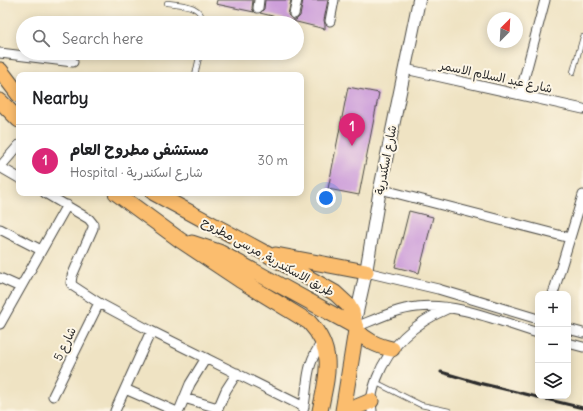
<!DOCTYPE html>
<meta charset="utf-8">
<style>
:root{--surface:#fff;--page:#f6f6f6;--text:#202124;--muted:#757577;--line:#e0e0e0;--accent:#db2777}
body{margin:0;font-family:Delius,"Playpen Sans Arabic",sans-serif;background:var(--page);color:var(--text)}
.controls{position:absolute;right:12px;bottom:12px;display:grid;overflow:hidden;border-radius:8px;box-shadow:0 2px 10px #0003}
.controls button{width:36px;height:36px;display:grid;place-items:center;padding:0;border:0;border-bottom:1px solid var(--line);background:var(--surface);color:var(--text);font:20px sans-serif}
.compass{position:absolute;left:487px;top:12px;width:36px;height:36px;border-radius:50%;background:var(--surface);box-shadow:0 2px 10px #0003;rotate:24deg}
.you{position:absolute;left:326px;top:198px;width:14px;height:14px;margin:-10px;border:3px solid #fff;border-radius:50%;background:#1a73e8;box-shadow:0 0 0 6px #1a73e833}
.badge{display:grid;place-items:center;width:26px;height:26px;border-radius:50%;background:var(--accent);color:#fff;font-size:13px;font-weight:700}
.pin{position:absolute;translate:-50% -33px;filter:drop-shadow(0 1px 2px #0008)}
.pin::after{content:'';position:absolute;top:21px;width:14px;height:12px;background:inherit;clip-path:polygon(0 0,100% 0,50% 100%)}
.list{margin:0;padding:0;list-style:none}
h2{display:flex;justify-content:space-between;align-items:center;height:52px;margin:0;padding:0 16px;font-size:17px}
h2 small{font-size:13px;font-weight:400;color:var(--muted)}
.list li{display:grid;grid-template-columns:26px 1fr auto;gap:12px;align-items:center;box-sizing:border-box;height:72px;padding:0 16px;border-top:1px solid var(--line)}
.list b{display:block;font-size:15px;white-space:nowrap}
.list p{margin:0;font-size:13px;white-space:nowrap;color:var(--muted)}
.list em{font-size:13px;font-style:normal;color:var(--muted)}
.icon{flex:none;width:22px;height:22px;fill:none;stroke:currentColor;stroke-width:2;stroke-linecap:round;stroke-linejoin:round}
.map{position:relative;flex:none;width:583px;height:411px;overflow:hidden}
.search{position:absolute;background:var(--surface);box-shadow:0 2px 10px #0003;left:16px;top:16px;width:288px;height:44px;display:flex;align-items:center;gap:10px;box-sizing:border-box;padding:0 14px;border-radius:22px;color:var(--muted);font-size:15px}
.panel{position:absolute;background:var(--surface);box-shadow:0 2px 10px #0003;left:16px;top:72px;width:288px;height:124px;border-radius:8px}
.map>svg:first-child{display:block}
.building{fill:#cd9fda}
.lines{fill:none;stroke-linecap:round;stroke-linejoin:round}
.service-casing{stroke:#484742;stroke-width:6}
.minor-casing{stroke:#484742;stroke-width:11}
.tertiary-casing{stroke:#484742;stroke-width:14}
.primary-casing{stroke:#484742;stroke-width:17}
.service{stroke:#fff;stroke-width:4.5}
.minor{stroke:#fff;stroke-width:9}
.tertiary{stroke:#fff;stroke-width:12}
.primary{stroke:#fbbd6e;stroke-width:15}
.rail{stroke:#2b2b2b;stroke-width:3}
.labels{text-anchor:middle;stroke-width:4;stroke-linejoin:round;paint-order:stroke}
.street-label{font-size:12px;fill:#2b2b2b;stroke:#fcf5e5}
</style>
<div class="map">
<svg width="583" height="411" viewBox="0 0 583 411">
<rect width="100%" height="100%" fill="#fcf5e5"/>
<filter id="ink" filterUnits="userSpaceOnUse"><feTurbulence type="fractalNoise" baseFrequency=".025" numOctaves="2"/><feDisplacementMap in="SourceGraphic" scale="8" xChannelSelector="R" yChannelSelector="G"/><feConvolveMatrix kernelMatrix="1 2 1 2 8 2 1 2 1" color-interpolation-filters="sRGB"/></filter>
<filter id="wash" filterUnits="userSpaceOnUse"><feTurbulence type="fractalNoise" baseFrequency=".012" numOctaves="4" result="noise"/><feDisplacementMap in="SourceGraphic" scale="16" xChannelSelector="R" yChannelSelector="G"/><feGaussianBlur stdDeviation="0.9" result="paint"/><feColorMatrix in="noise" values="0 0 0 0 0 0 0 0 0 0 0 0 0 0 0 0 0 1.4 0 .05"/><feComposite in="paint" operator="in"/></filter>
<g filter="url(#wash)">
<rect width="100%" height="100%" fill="#efe3c3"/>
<g id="blocks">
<!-- building -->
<path class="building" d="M217,0H253L252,8L254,12L216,4Z
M265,0H291L288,15L293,20H296L300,16L303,0H328L324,20L325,25V29L260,13L264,9Z
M348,87L379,93L359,195L328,189Z
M409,211L433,217L419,273L395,267Z"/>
</g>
</g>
<g filter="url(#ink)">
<use href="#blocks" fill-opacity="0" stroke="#484742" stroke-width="1"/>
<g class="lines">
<defs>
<path id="service" d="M167,3C182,5 202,4 203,23
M573,72L583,37
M195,75L200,53
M375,382L421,405L449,411"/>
<path id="minor" d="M258,8L259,0
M294,14L297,0
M330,21L334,0
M0,53L73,62
M405,69L583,109
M520,94L545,0
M19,145L0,167L19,178
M380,189L570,238
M45,193L89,219L93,224V228L72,276L71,283L73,286L99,303L151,331L304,407
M0,229L41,250
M366,272L438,289L538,319
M0,278L20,287
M553,294L583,195
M0,324L67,205
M356,327C376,319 396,309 417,307C456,302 501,322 538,333
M568,329L583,333
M568,343L583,347
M125,389L175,411
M53,396L99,303
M184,398L218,408
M115,411L151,331
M179,411L190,384L206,358
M217,411L226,390L237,373
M303,411C309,383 304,366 323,341
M372,411C370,399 373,389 377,378C390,344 416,322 449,308"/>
<path id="tertiary" d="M355,321L366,272L380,189L419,0"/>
<path id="primary" d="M0,70L19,95
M0,101L19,120
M116,193L180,240L240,280L309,322C336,351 327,376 320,411
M154,193L265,253L335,293L348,305L352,312L356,330L343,411
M192,243L219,252L356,327
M276,255L366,272
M356,330C367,341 377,346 392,349
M347,411L371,401"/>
</defs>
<!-- service casing -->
<use href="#service" class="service-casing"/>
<!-- minor casing -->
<use href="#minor" class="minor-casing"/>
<!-- tertiary casing -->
<use href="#tertiary" class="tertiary-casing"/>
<!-- primary casing -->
<use href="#primary" class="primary-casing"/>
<!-- service -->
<use href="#service" class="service"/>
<!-- minor -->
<use href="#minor" class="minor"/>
<!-- tertiary -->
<use href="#tertiary" class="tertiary"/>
<!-- primary -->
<use href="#primary" class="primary"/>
<!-- rail -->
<path class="rail" d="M441,372L479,383L583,408"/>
</g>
</g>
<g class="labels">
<!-- street labels -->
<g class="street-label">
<text transform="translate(496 77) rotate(12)" y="4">شارع عبد السلام الاسمر</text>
<text transform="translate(386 160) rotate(-79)" y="4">شارع اسكندرية</text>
<text transform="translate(268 257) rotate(29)" y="4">طريق الاسكندرية, مرسى مطروح</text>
<text transform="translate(65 344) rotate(-64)" y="4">شارع 5</text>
</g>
</g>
</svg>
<div class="controls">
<button>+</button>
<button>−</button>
<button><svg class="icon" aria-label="layers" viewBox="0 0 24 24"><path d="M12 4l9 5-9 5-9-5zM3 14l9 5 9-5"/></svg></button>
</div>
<svg class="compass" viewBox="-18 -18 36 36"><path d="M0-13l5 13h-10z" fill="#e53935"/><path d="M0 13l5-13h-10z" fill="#757577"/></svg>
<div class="you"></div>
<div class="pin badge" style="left:352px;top:146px">1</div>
<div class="search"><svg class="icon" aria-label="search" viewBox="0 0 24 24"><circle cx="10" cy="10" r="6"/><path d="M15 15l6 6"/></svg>Search here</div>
<section class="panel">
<h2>Nearby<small></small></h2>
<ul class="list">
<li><span class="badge">1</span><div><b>مستشفى مطروح العام</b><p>Hospital · شارع اسكندرية</p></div><em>30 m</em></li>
</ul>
</section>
</div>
